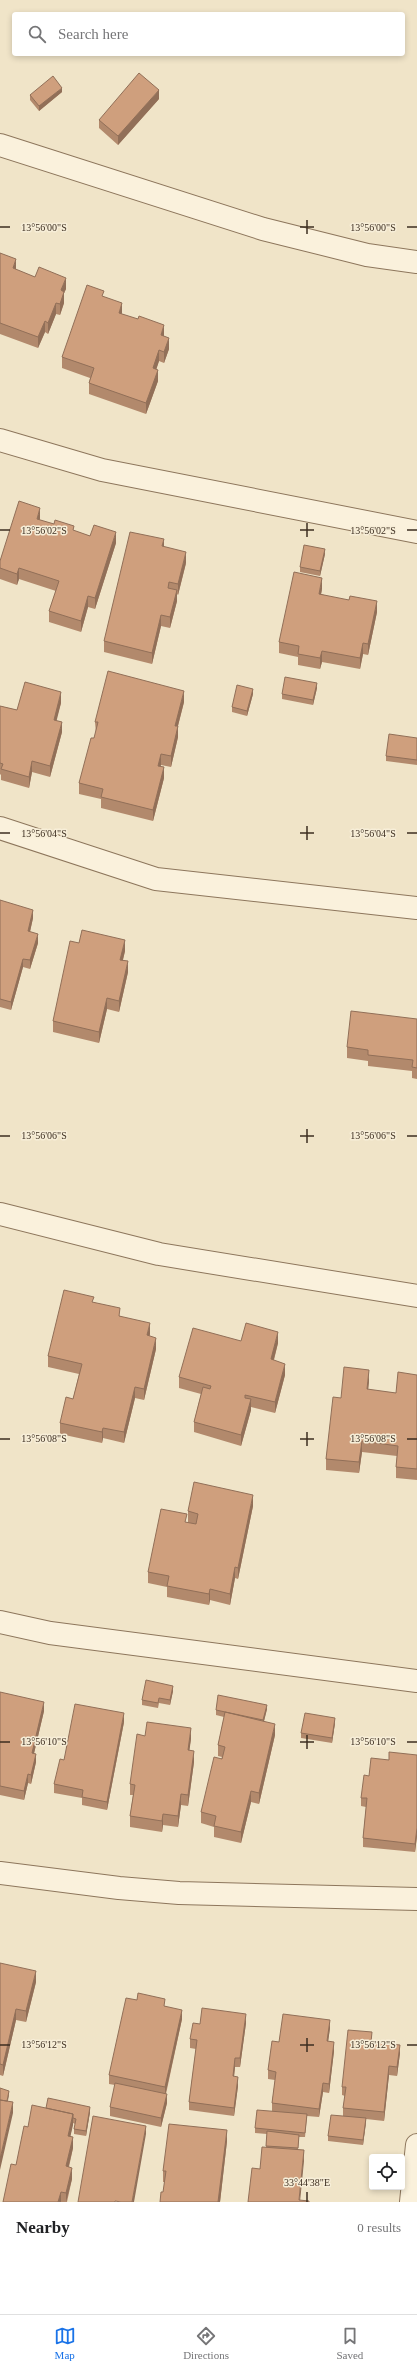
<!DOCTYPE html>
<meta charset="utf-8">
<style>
:root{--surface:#fff;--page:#f2f2f2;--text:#202124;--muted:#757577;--line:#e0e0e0;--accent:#1a73e8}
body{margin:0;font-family:"Times New Roman",serif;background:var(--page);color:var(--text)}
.controls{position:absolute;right:12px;bottom:12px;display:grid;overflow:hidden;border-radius:4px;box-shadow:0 2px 6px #0003}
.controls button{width:36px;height:36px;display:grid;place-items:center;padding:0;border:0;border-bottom:1px solid var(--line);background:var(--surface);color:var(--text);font:20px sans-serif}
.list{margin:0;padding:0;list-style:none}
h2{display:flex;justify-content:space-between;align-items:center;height:52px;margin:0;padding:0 16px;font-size:17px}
h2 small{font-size:13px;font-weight:400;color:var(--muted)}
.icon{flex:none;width:22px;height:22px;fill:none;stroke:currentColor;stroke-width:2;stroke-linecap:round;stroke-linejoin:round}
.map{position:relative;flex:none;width:417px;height:2202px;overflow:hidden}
.search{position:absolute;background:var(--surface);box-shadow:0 2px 6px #0003;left:12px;right:12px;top:12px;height:44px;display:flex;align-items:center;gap:10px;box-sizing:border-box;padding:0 14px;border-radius:4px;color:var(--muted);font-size:15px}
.sheet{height:112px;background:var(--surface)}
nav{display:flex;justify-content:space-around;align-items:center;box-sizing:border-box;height:56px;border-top:1px solid var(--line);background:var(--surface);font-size:11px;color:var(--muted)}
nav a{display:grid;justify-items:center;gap:2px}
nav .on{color:var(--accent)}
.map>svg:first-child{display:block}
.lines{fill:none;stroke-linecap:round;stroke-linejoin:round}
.minor-casing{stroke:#8d765c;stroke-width:24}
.minor{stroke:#faf1dc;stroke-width:22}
.wall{fill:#b2896c}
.shaded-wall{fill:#916f58}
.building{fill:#cf9f7d;stroke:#916f58}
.ticks{fill:none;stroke:#3d2e20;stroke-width:1.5}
.ticks-label{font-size:10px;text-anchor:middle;fill:#3d2e20;stroke:#f7eed8;stroke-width:3;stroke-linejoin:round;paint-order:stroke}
</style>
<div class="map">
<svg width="417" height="2202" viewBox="0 0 417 2202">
<rect width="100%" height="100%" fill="#f0e4c8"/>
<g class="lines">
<defs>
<path id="minor" d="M0,145L263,229L367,255L417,262
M0,440L102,470L417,532
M0,828L156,879L417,908
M0,1214L159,1254L417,1296
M0,1622L50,1633L417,1681
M0,1873L119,1888L179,1893L417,1899
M411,2202L417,2145"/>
</defs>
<!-- minor casing -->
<use href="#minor" class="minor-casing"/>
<!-- minor -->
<use href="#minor" class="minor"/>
</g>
<!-- wall -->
<path class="wall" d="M62,92L39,111L30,100V95Z
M159,99L118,145L99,128V120Z
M0,248V253L16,270L66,289L64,293V303L60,315L56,314L48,334L45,332L38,348L0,334Z
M104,297L122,314L164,336L169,349L164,363L159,361L156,370L158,381L146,414L89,394V383L90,378L62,368V357Z
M40,520L90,536L116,543L95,609L88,607L81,632L49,622V611L56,591L19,579L17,585L0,579V561Z
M325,554L320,576L300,572V567Z
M186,563L178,595L177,594V601L170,628L161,626L152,664L104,652V641Z
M322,589L321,594L377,612L368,655L363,654L360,669L322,662L320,669L298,665V657L279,653V642Z
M317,688L313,705L282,699V694Z
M253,694L247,716L232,712V707Z
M184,702L178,726V737L171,767L161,765L160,766L164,778L153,821L101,808V799L79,794V783L96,733L95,722Z
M61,703L56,720L62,732L50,777L32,772L29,788L1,780V775L0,774V706L17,710Z
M417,738V765L386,761V756Z
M0,900L33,918L30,932L38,943L30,969L23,967L11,1010L0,1007Z
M79,943L125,951L123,960L128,972L119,1012L107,1009L99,1043L53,1032V1021Z
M417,1019V1079L412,1078V1071L368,1066V1061L347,1058V1047Z
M94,1302L120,1316L150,1334L149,1336L156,1349L144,1400L135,1398L124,1443L103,1438L102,1443L60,1434V1423L73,1399L79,1374L48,1367V1356Z
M241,1341L278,1343L274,1360L285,1375L275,1413L251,1407V1410L241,1446L194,1432V1422L201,1394L179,1388V1377Z
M417,1375V1480L396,1478V1467L397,1456L362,1452L359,1473L326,1470V1459L341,1398L369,1381L368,1390L396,1393Z
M253,1506L238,1579L235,1578L230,1605L210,1600L209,1605L167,1597V1587L148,1583V1572L187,1522H188V1511Z
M173,1691L170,1705L159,1703L158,1708L142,1705V1700Z
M0,1692L44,1711L34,1753L36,1762L31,1784L28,1783L24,1800L0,1795Z
M267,1709L264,1721L275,1735L259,1804L251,1802L241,1843L214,1837V1827L201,1823V1812L222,1757L218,1756V1745L224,1717L216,1715V1710Z
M124,1722L107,1810L82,1805V1798L54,1793V1784L64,1760Z
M335,1723L332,1743L301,1738V1733Z
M191,1739L189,1750L194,1762L188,1806L181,1805L178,1827L163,1825L162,1832L130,1827V1816L133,1795H130V1784Z
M417,1755V1836L415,1852L363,1847V1838L366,1807L361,1806V1798L369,1776L389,1760Z
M0,1963L36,1982L26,2022L16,2020L3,2076L0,2075Z
M165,2006L182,2019L166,2094L167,2103L161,2127L110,2116V2107L115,2085L109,2084V2075Z
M246,2023L240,2067H235L234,2077L238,2086L234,2116L189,2110V2102L196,2049L190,2048V2039L200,2024Z
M330,2028L328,2041L334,2051L329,2093L323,2092L319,2117L307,2116L305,2137H299L298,2150L304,2161L248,2202L260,2169L266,2147L267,2134L255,2133V2128L272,2111V2103L275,2080L268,2079V2070L279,2042Z
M372,2042L400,2053L397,2076L389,2075L384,2121L366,2119L363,2145L328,2141V2136L343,2116V2108L345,2096L342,2095V2087Z
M46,2108L90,2112L86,2136L74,2134V2129L75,2124L73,2123L70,2137L73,2148L69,2167L72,2179L67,2202H3L16,2165L28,2127Z
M227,2141L220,2202H160L163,2192L165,2182H163V2171Z"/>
<!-- shaded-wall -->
<path class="shaded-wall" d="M62,88V92L39,111V106Z
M159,90V99L118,145V136Z
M16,259V270L13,268Z
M66,278V289L64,293V303L60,315V304L61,290Z
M56,303V314L48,334V323Z
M122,303V314L119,313Z
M45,321V332L38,348V337Z
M164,325V336L161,346V335Z
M169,338V349L164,363V352Z
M159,350V361L153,379V368Z
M158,370V381L146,414V403Z
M40,508V519L37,530V519Z
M116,532V543L95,609V598Z
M164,539V550L162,546Z
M325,549V554L320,576V571Z
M186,552V563L178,595V584Z
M19,568V579L17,585V574Z
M322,578V589L319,605V594Z
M177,590V601L170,628V617Z
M88,596V607L81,632V621Z
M377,601V612L368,655V644Z
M161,615V626L152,664V653Z
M363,643V654L360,669V658Z
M322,651V662L320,669V658Z
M317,683V688L313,705V700Z
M253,689V694L247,716V711Z
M184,691V702L175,737V726Z
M61,692V703L54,731V720Z
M62,722V732L50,777V766Z
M178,726V737L171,767V756Z
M161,754V765L158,777V766Z
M32,761V772L29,788V777Z
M164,767V778L153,821V810Z
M33,910V918L28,940V931Z
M38,934V943L30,969V960Z
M125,940V951L120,971V960Z
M23,959V967L11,1010V1002Z
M128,961V972L119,1012V1001Z
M107,998V1009L99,1043V1032Z
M150,1323V1334L147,1346V1335Z
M278,1332V1343L271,1370V1359Z
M156,1338V1349L144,1400V1389Z
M285,1364V1375L275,1413V1402Z
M369,1370V1381L367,1400V1389Z
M135,1387V1398L124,1443V1432Z
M251,1399V1410L241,1446V1435Z
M103,1428V1438L102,1443V1432Z
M362,1441V1452L359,1473V1462Z
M253,1495V1506L238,1579V1568Z
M235,1567V1578L230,1605V1594Z
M210,1589V1600L209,1605V1594Z
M173,1686V1691L170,1705V1700Z
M44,1702V1711L32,1762V1753Z
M267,1705V1709L263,1725V1720Z
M124,1713V1722L107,1810V1802Z
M335,1718V1723L332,1743V1738Z
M275,1724V1735L259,1804V1793Z
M191,1728V1739L188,1761V1750Z
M194,1751V1762L188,1806V1795Z
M36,1754V1762L31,1784V1775Z
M28,1774V1783L24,1800V1791Z
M251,1791V1802L241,1843V1832Z
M181,1794V1805L178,1827V1816Z
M163,1814V1825L162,1832V1821Z
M417,1828V1836L415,1852V1844Z
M36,1971V1982L26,2022V2011Z
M16,2009V2020L3,2076V2065Z
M182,2010V2019L165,2096V2087Z
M246,2014V2023L240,2067V2058Z
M330,2020V2028L327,2050V2041Z
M334,2042V2051L329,2093V2084Z
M400,2045V2053L397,2076V2067Z
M235,2058V2067L233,2085V2076Z
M389,2066V2075L384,2121V2112Z
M238,2077V2086L234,2116V2108Z
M323,2083V2092L319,2117V2109Z
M9,2091V2095L6,2111V2106Z
M167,2094V2103L161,2127V2118Z
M13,2102V2113L0,2170V2159Z
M90,2107V2112L86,2136V2131Z
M73,2114V2125L68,2147V2136Z
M366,2118V2123L363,2145V2140Z
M146,2126V2134L134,2202H132Z
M227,2130V2141L220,2202H218Z
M73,2137V2148L66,2177V2166Z
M304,2150V2161L300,2202H299Z
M72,2168V2179L66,2202V2193Z
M61,2192V2202H58Z"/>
<!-- building -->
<path class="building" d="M139,73L159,90L118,136L99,120Z
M53,76L62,88L39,106L30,95Z
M0,253L16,259L13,268L35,277L39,267L66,278L61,290L64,292L60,304L56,303L48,323L45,321L38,337L0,323Z
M87,285L104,291L102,296L122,303L119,313L138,319L139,316L164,325L161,335L169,338L164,352L159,350L153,368L158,370L146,403L89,383L94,368L62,357Z
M19,501L40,508L37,519L54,524L55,520L74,526L73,530L90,536L94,525L116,532L95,598L88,596L81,621L49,611L59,581L19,568L17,574L0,568V561Z
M130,532L164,539L162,546L186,552L178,584L169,582L168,588L177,590L170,617L161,615L152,653L104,641Z
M304,545L325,549L320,571L300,567Z
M294,572L322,578L319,594L349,600L350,596L377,601L368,644L363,643L360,658L322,651L320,658L298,654L299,646L279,642Z
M108,671L184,691L175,726H178L171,756L161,754L158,766L164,767L153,810L101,797L103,789L79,783L91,738H94L98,722H95Z
M285,677L317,683L313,700L282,694Z
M25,682L61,692L54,720L62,722L50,766L32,761L29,777L1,769L3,764L0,763V706L17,710Z
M237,685L253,689L247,711L232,707Z
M389,734L417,738V760L386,756Z
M0,900L33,910L28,931L38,934L30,960L23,959L11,1002L0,999Z
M82,930L125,940L120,960L128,961L119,1001L107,998L99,1032L53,1021L70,941L79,943Z
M351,1011L417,1019V1068L412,1067L413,1060L368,1055V1050L347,1047Z
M64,1290L94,1297L92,1302L120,1308L119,1316L150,1323L147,1335L156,1338L144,1389L135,1387L124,1432L103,1428L102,1432L60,1423L66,1397L73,1399L82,1364L48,1356Z
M246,1323L278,1332L271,1359L285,1364L275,1402L245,1395V1398L251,1399L241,1435L194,1422L203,1387L210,1389L211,1386L179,1377L193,1328L241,1341Z
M344,1367L369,1370L367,1389L396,1393L398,1372L417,1375V1469L396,1467L398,1446L362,1441L359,1462L326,1459L333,1397L341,1398Z
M194,1482L253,1495L238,1568L235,1567L230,1594L210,1589L209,1594L167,1586L169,1576L148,1572L161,1509L187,1514L185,1522L196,1524L198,1514L188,1511Z
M146,1680L173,1686L170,1700L159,1698L158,1703L142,1700Z
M0,1692L44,1702L32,1753L36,1754L31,1775L28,1774L24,1791L0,1786Z
M218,1695L267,1705L263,1720L216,1710Z
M75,1704L124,1713L107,1802L82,1797L83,1790L54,1784L60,1759L64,1760Z
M225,1712L275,1724L259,1793L251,1791L241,1832L214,1826L216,1816L201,1812L214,1757L222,1759L225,1747L218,1745Z
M305,1713L335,1718L332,1738L301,1733Z
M147,1722L191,1728L188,1750L194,1751L188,1795L181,1794L178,1816L163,1814L162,1821L130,1816L135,1785L130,1784L137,1734L145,1736Z
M389,1752L417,1755V1828L415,1844L363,1838L367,1798H361L364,1775L369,1776L371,1758L389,1760Z
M0,1963L36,1971L26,2011L16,2009L3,2065L0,2064Z
M138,1993L165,1999L164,2006L182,2010L165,2087L109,2075L126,1998L137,2000Z
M202,2008L246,2014L240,2058H235L233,2076L238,2077L234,2108L189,2102L197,2040L190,2039L193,2023L200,2024Z
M283,2014L330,2020L327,2041L334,2042L329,2084L323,2083L319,2109L272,2103L276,2072L268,2070L272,2041L279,2042Z
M348,2030L372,2032L371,2042L400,2045L397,2067L389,2066L384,2112L343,2108L346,2087H342Z
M115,2083L167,2094L161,2118L110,2107Z
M0,2088L9,2091L7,2101L0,2100Z
M48,2098L90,2107L86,2131L74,2129L76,2119L73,2118V2114L46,2108Z
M0,2100L13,2102L0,2159Z
M32,2105L73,2114L68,2136L73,2137L66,2166L72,2168L66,2193L61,2192L58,2202H3L11,2164L16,2165L24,2126L28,2127Z
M257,2110L307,2114L305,2133L255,2128Z
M331,2115L366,2118L363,2140L328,2136Z
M93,2116L146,2126L132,2202H121L115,2201V2202H78Z
M169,2124L227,2130L218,2202H160L161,2192H163L166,2171H163Z
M267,2131L299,2135L298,2148L266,2146Z
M262,2147L304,2150L299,2200L309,2201V2202H248L252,2168L260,2169Z"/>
<!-- ticks -->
<path class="ticks" d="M307,220V234M0,227H10M300,227H314M407,227H417M307,523V537M0,530H10M300,530H314M407,530H417M307,826V840M0,833H10M300,833H314M407,833H417M307,1129V1143M0,1136H10M300,1136H314M407,1136H417M307,1432V1446M0,1439H10M300,1439H314M407,1439H417M307,1735V1749M0,1742H10M300,1742H314M407,1742H417M307,2038V2052M0,2045H10M300,2045H314M407,2045H417M307,2192V2202"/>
<g class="ticks-label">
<text x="44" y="231">13°56'00"S</text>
<text x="373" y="231">13°56'00"S</text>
<text x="44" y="534">13°56'02"S</text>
<text x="373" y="534">13°56'02"S</text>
<text x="44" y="837">13°56'04"S</text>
<text x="373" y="837">13°56'04"S</text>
<text x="44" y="1139">13°56'06"S</text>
<text x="373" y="1139">13°56'06"S</text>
<text x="44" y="1442">13°56'08"S</text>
<text x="373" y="1442">13°56'08"S</text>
<text x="44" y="1745">13°56'10"S</text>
<text x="373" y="1745">13°56'10"S</text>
<text x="44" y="2048">13°56'12"S</text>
<text x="373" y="2048">13°56'12"S</text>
<text x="307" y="2186">33°44'38"E</text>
</g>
</svg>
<div class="controls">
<button><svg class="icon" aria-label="locate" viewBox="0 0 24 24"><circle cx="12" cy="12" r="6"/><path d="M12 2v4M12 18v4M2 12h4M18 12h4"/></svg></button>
</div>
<div class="search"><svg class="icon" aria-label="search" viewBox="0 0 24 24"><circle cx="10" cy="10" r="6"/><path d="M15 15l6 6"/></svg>Search here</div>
</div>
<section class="sheet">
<h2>Nearby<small>0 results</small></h2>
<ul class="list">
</ul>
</section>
<nav>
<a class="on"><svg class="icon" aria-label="map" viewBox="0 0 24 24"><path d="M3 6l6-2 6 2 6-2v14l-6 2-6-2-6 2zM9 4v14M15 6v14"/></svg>Map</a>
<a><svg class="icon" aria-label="directions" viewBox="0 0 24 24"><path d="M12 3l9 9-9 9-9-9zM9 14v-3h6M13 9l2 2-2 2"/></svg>Directions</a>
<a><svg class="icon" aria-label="saved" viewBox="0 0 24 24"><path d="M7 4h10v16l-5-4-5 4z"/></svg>Saved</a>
</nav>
